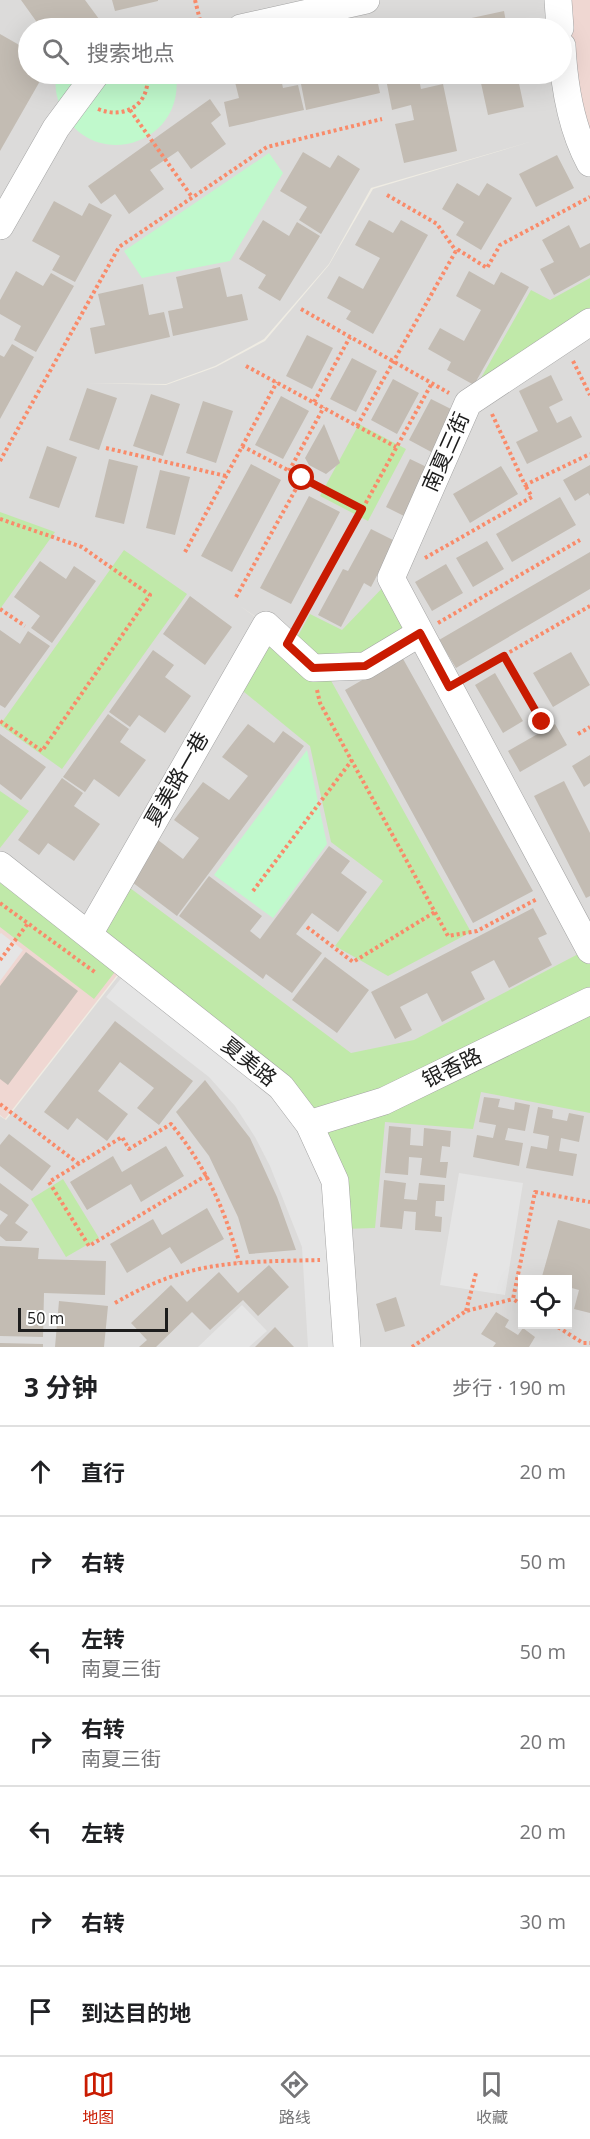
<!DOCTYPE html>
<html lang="zh">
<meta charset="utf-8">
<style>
:root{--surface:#fff;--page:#f6f6f6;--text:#202124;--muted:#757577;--line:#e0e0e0;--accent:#c91b01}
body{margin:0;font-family:"Open Sans","Noto Sans SC",sans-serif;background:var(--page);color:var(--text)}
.controls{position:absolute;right:18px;bottom:18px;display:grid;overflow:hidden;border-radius:0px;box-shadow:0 6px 24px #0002}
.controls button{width:54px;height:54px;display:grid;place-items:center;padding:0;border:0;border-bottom:2px solid var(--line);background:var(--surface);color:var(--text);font:30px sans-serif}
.scale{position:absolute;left:18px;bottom:15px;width:150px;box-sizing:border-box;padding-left:6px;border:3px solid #1d1d1d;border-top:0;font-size:16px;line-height:21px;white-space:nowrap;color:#1d1d1d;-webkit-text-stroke:4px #fff;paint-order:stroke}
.stop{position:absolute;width:18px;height:18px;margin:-14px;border:4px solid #c91b01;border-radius:50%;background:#fff}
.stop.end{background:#c91b01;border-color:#fff;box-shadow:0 2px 6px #0008}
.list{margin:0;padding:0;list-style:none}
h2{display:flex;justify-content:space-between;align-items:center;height:78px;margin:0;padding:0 24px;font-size:26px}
h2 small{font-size:20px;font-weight:400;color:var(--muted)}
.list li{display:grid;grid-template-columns:39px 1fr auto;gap:18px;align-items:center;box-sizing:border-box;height:90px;padding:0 24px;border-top:2px solid var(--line)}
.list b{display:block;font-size:22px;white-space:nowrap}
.list p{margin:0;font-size:20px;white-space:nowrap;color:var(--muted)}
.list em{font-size:20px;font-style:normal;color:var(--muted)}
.icon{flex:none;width:33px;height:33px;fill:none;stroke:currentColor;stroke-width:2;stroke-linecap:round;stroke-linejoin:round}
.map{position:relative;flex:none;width:590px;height:1347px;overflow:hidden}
.search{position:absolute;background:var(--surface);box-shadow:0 6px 24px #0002;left:18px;right:18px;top:18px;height:66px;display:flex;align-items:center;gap:15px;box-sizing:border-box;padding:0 21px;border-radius:33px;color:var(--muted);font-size:22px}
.sheet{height:708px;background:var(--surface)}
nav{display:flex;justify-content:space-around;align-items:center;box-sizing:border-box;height:84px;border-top:2px solid var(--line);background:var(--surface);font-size:16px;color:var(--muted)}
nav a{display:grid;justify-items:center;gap:3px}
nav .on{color:var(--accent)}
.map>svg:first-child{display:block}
.residential{fill:#dcdbda;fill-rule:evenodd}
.commercial{fill:#efd7d2}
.grass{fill:#c0e9a9}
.park{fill:#c0f9cc}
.parking{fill:#e5e5e5}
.building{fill:#c3bcb3}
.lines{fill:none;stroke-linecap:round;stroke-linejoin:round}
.minor-casing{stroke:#a4a4a4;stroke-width:28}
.path{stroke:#f98b6a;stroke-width:4;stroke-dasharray:3 3;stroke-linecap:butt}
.minor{stroke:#fff;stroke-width:27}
.route{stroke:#c91b01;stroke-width:8}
.labels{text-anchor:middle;stroke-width:4.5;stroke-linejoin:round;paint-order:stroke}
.street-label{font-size:21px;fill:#1d1d1d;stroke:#fff}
</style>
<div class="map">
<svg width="590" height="1347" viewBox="0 0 590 1347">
<rect width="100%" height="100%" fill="#efece3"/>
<!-- residential -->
<path class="residential" d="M0,0H557L559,28H28V74H562L590,165V947L421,632L365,665L266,624L240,606L265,624L89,933L0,864ZM533,141L373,189L329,265L265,341L216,367L166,385L88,383L166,384L215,366L264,339L329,264L371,188Z
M266,626L313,669L420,635L590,953L384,1100L90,934Z
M126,966L280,1088L346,1347H0V1116L6,1120Z
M590,1004V1347H348L336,1181L385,1102ZM522,1280H568V1324H522Z"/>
<!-- commercial -->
<path class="commercial" d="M564,0H590V154Z
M0,867L125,965L5,1119L0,1115Z"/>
<!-- grass -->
<path class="grass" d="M590,278V318L469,399L531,290L550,300Z
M359,424L406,449L368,521L320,496Z
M0,512L55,532L0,609Z
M124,550L187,594L62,769L0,725Z
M388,582L412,630L363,660L317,663L294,643L310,614L342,630Z
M267,633L329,677L471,932L388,976L335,946L383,881L331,842L310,746L238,687Z
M0,791L29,811L0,848Z
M0,873L121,964L94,999L0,927Z
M126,885L351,1053L414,1040L584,951L590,961V996L386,1096L310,1119L96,935Z
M590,1007V1113L481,1092L473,1129L385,1122L375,1228L343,1229L316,1128Z
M63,1179L99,1238L66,1257L31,1199Z"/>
<!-- park -->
<path class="park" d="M57,74H176C186,147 87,174 60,105C56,96 54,84 57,74Z
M269,153L283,173L230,261L142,278L124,251Z
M307,750L327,844L273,918L214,875Z"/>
<!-- parking -->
<path class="parking" d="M1,933L23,950L0,981V934Z
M127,971L279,1090L331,1181L343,1347H308L302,1247L270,1166L255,1137L235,1106L209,1077L106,997Z
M459,1173L523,1183L505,1295L440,1285Z
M242,1305L267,1331L249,1347H198Z"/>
<!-- building -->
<path class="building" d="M21,0H85L99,19L86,28H41Z
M112,0H158V1L115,11Z
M504,11L507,28H469L467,19Z
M0,34L28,50V74H44L0,151Z
M233,74H280L283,88L298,85L304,110L229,127L224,102L239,98Z
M314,74H376L380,93L306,110L301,84L316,81Z
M385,74H418L421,89L443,84L457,151L404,163L395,124L414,120L411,105L392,110Z
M479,74H517L524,107L488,115Z
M210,99L221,115L211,123L226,144L191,169L178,151L150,170L164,189L129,214L115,194L101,204L88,186Z
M303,152L330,168L338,155L360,169L321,234L299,220L307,207L280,191Z
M557,155L574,188L536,207L519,174Z
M457,183L479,196L487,183L512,198L481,250L456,235L464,222L442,209Z
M54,201L82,216L89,203L112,215L75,282L52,270L60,256L32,241Z
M263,220L289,236L297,222L320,236L280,301L258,288L266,275L239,259Z
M369,220L393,233L401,220L428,235L373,334L346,319L351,311L327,298L339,276L363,289L380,258L355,245Z
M569,225L580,248L590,243V275L554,295L540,269L554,262L542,240Z
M220,267L227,297L242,294L248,320L173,336L168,311L183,308L176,277Z
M16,271L43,286L51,273L74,286L36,352L14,340L21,326L0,314V300Z
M469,271L494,285L501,272L529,287L474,385L447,370L451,362L428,349L440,328L464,341L481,310L456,296Z
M143,284L149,315L164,312L170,337L95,354L90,328L105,325L98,294Z
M307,335L333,348L312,389L286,376Z
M12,344L34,357L0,419V355L4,357Z
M352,358L377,371L356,412L330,399Z
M551,375L563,400L549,407L557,423L571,416L582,437L527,464L516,442L538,431L519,391Z
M393,379L419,393L397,434L371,420Z
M87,388L117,398L99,450L69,440Z
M151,394L180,404L163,456L133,446Z
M281,396L309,411L283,459L255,445Z
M431,399L457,412L435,454L409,440Z
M203,401L233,411L216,463L186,453Z
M324,424L340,463L326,474L309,465L305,458Z
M47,446L77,457L59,508L29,498Z
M109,459L138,466L124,524L95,517Z
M410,459L433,470L408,518L386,507Z
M251,464L281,480L232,572L201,556Z
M590,465V496L588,493L575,501L563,480Z
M501,466L518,494L470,523L453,494Z
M160,470L190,477L175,535L146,528Z
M309,496L340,512L291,604L260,588Z
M560,497L576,525L512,562L496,534Z
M371,529L395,541L371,587L364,583L341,627L318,615L343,569L348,571Z
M487,541L504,569L473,587L456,558Z
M590,552V589L456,668L439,640Z
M40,561L66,579L74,566L96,581L52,643L31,628L40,616L14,597Z
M446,564L463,593L432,611L415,582Z
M190,596L232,627L205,665L163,634Z
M0,630L20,644L28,631L50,646L5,708L0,705Z
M153,650L174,665L165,677L191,696L165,733L139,715L130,727L109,712Z
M571,652L590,685L553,707L533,673Z
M402,657L533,891L473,923L345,690Z
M495,673L523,721L503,733L475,685Z
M108,714L129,729L120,742L146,760L119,797L94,779L85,792L63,777Z
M248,724L274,743L283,731L304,746L177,916L128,879L158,840L183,859L199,838L174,820L203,782L229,800L248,776L222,757Z
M555,724L567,745L520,772L508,751Z
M0,734L46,767L21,800L0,784Z
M590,755V783L584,787L572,766Z
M62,778L83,793L74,806L100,824L74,861L48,843L39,855L18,840Z
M564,781L590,833V896L586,898L534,796Z
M329,846L350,861L341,873L367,892L338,932L312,913L296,934L322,953L292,993L266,974L263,979L179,916L209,876L262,916L250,931L260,939Z
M533,908L547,934L538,938L552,965L509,988L494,960L471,972L485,999L442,1022L427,993L400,1007L412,1030L395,1039L371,992Z
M26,952L78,991L8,1085L0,1079V986Z
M325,957L369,990L337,1033L292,1000Z
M115,1021L193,1081L159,1125L137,1108L154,1088L120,1062L98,1091L128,1114L107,1141L77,1118L68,1130L44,1112Z
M205,1080L250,1138L277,1197L296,1250L249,1254L238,1217L209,1156L176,1112Z
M484,1097L500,1099L498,1107L514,1110L515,1102L530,1105L525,1131L508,1128L505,1140L523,1143L519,1166L473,1157L477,1135L493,1138L496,1125L479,1122Z
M538,1107L553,1110L552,1118L567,1121L569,1113L584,1116L579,1142L561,1138L559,1151L577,1154L573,1176L526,1168L531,1146L547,1149L549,1136L533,1133Z
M389,1126L411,1128L410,1145L423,1146L424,1128L451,1131L450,1147L442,1146L440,1162H448L446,1178L420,1175L422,1158L409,1157L408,1175L385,1173Z
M9,1134L51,1166L32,1191L0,1166V1145Z
M166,1146L184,1176L141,1202L131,1184L87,1210L70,1182L113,1156L122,1172Z
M384,1180L406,1183L404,1199L417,1200L419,1183L445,1185L444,1201H436L435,1216L442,1217L441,1232L415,1230L416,1212L404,1211L402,1229L380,1227Z
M0,1183L29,1205L15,1223L28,1232L21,1241H6L0,1236V1225L8,1215L0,1210Z
M207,1208L224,1239L181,1264L170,1247L127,1273L110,1244L153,1219L162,1235Z
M558,1220L590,1229V1313L574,1309L579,1290L568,1287V1280H541Z
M0,1246L39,1248L38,1259L106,1261L105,1295L44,1293L43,1337L0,1336Z
M269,1265L289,1287L258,1316L243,1300L210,1330L192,1312L156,1347H139L147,1340L131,1323L171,1285L187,1302L219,1272L238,1293Z
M396,1297L405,1326L385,1332L376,1304Z
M59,1301L108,1306L104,1347H55Z
M496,1312L509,1320L505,1327L518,1335L523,1328L535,1337L529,1347H493L496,1343L481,1334Z
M275,1327L294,1347H255Z
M0,1343L43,1344V1347H0Z"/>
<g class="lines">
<defs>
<path id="minor" d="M558,0L560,28
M241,28L366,0
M562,46C564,85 571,128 590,163
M0,226L56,128L96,74
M590,322L468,403L391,578L590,950
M0,865L281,1087L309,1124L335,1181L347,1347
M89,934L266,625L313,668L365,666L420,633
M309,1124L384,1101L590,1001"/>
</defs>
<!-- minor casing -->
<use href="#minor" class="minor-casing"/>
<!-- path -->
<path class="path" d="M195,0L202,28
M98,109C125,120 151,104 147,74
M130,110L192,197
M387,195L437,224L456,251
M301,309L449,393
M573,361L590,395
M246,366L396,447
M314,402L350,337
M492,414L525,485L590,454
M357,426L457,249L487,268L500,245L590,197
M242,446L362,509
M106,448L226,476
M0,461L119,247L267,147L382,119
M289,471L324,407
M0,519L82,547L150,595L42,751L0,721
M185,552L277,382
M425,558L532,497L525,485
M236,597L302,478
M0,609L25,626
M438,623L580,540
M299,624L432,383
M504,656L542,722
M468,676L590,606
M317,690L320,703L448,936L477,931L537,899
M578,734L590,727
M253,891L352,760
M0,903L96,973
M307,927L353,962L435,912
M0,960L29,922
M0,1104L79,1164
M207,1175L89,1246L49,1182L122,1137L129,1149L171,1124C205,1165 226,1211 239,1262
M115,1303C189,1260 237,1262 320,1260
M522,1305L513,1299L535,1192L590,1202
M466,1311L476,1273
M553,1324L583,1343H590
M412,1347L466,1311L513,1299"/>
<!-- minor -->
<use href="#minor" class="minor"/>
</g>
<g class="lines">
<!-- route -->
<path class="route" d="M302,478L362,509L287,644L313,668L365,666L420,633L449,687L504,656L542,722"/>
</g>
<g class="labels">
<!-- street labels -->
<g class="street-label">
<text transform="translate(446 452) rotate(-66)" y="7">南夏三街</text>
<text transform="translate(177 779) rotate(-60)" y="7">夏美路一巷</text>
<text transform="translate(249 1062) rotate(39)" y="7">夏美路</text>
<text transform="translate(452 1068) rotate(-26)" y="7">银香路</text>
</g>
</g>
</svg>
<div class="controls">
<button><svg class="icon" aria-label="locate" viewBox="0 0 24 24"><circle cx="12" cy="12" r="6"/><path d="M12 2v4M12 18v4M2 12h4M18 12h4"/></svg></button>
</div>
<div class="scale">50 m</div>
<div class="stop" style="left:302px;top:478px"></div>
<div class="stop end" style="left:542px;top:722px"></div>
<div class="search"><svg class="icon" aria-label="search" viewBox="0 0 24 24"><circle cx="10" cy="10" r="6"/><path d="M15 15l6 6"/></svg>搜索地点</div>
</div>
<section class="sheet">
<h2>3 分钟<small>步行 · 190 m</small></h2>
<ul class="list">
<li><svg class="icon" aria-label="ahead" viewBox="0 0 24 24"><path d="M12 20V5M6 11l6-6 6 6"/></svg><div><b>直行</b></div><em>20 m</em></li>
<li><svg class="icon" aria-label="right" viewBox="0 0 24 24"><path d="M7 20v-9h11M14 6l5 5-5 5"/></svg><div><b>右转</b></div><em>50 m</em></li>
<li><svg class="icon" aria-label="left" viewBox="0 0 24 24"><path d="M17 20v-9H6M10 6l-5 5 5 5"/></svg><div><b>左转</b><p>南夏三街</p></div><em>50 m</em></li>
<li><svg class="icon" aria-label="right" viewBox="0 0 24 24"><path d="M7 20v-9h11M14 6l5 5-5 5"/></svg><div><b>右转</b><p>南夏三街</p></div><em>20 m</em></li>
<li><svg class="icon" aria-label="left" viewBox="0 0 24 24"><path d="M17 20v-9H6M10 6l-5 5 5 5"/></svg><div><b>左转</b></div><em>20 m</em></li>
<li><svg class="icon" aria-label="right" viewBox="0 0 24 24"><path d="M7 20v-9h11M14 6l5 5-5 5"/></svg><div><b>右转</b></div><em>30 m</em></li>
<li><svg class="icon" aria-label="arrive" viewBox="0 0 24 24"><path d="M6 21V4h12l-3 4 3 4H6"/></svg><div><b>到达目的地</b></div></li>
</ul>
</section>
<nav>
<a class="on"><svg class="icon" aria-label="map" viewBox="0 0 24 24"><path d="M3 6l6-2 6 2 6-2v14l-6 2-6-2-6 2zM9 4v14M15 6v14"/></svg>地图</a>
<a><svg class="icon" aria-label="directions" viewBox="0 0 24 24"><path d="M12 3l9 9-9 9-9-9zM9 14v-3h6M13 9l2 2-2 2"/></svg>路线</a>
<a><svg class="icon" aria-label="saved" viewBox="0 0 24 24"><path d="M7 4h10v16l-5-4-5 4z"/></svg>收藏</a>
</nav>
